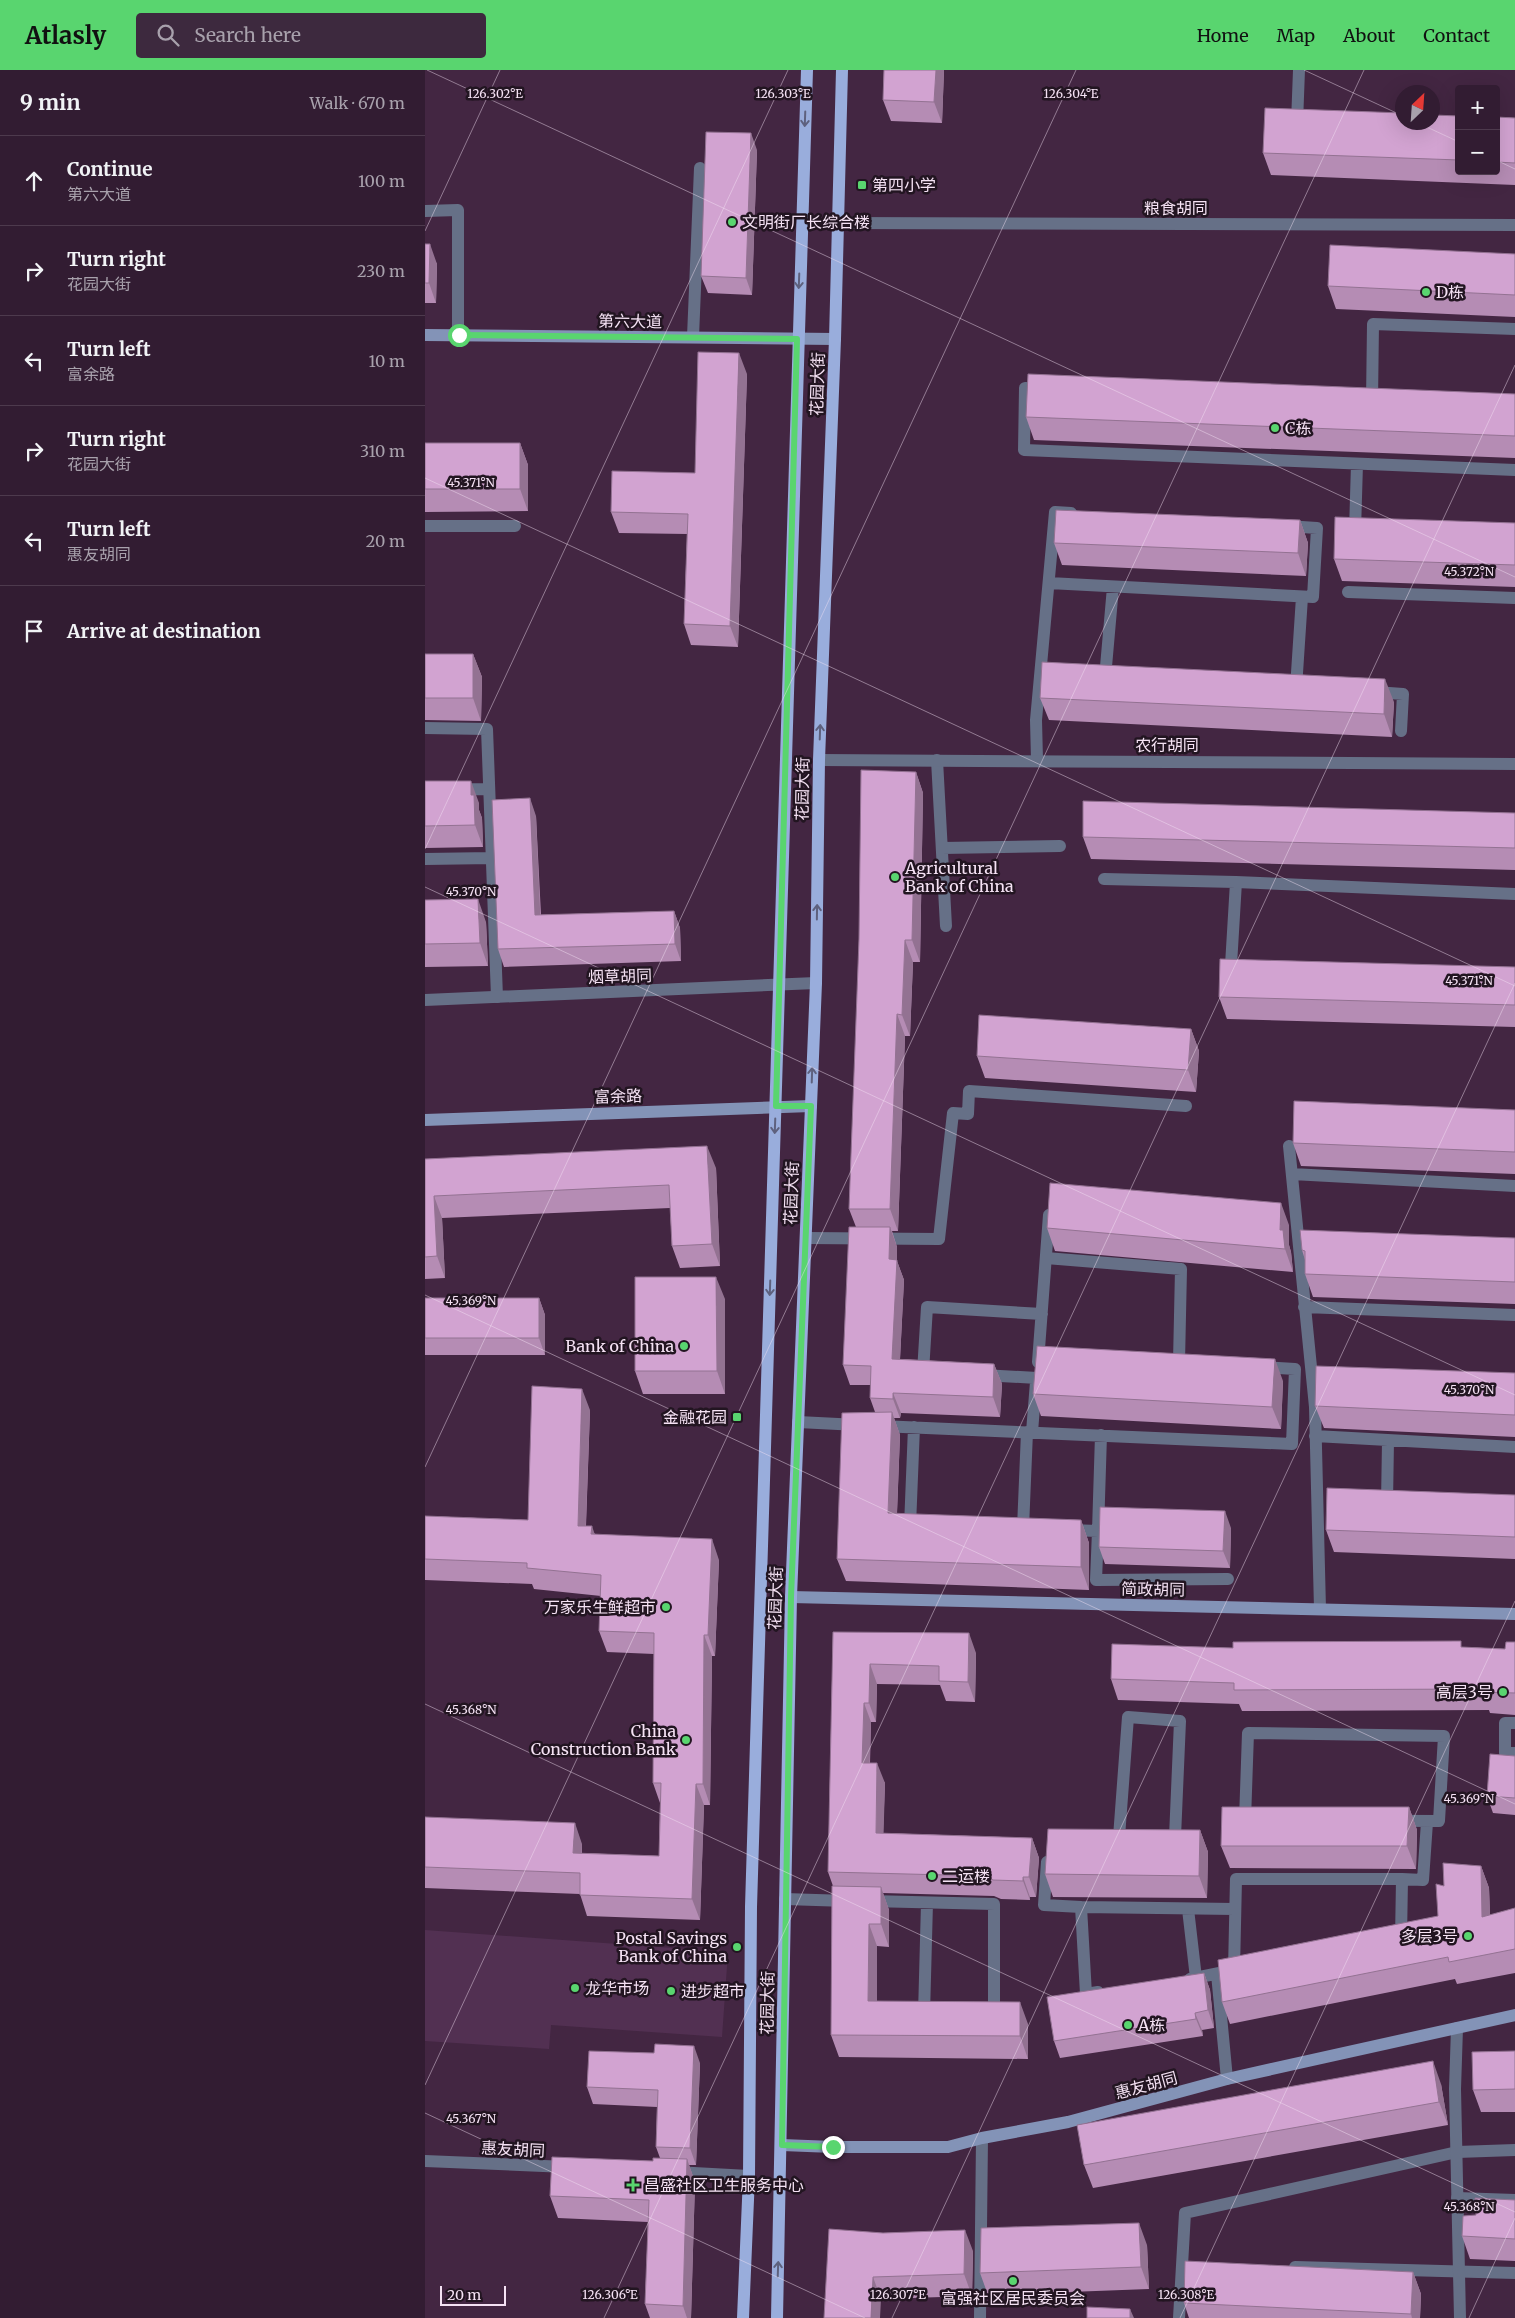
<!DOCTYPE html>
<meta charset="utf-8">
<style>
:root{--surface:#321c32;--page:#3d293e;--text:#f1f3f6;--muted:#a8a1ac;--line:#4d3a4d;--accent:#59d56f}
body{margin:0;font-family:Merriweather,"Noto Sans SC",serif;background:var(--page);color:var(--text)}
.controls{position:absolute;right:15px;top:15px;display:grid;overflow:hidden;border-radius:5px;box-shadow:0 5px 20px #0002}
.controls button{width:45px;height:45px;display:grid;place-items:center;padding:0;border:0;border-bottom:1px solid var(--line);background:var(--surface);color:var(--text);font:25px sans-serif}
.compass{position:absolute;left:970px;top:15px;width:45px;height:45px;border-radius:50%;background:var(--surface);box-shadow:0 5px 20px #0002;rotate:25deg}
.scale{position:absolute;left:15px;bottom:12px;width:66px;box-sizing:border-box;padding-left:5px;border:2px solid #f5e2f4;border-top:0;font-size:14px;line-height:18px;white-space:nowrap;color:#f5e2f4;-webkit-text-stroke:4px #221521;paint-order:stroke}
.stop{position:absolute;width:15px;height:15px;margin:-11px;border:4px solid #59d56f;border-radius:50%;background:#fff}
.stop.end{background:#59d56f;border-color:#fff;box-shadow:0 1px 5px #0008}
.list{margin:0;padding:0;list-style:none}
h2{display:flex;justify-content:space-between;align-items:center;height:65px;margin:0;padding:0 20px;font-size:21px}
h2 small{font-size:16px;font-weight:400;color:var(--muted)}
.list li{display:grid;grid-template-columns:32px 1fr auto;gap:15px;align-items:center;box-sizing:border-box;height:90px;padding:0 20px;border-top:1px solid var(--line)}
.list b{display:block;font-size:19px;white-space:nowrap}
.list p{margin:0;font-size:16px;white-space:nowrap;color:var(--muted)}
.list em{font-size:16px;font-style:normal;color:var(--muted)}
.icon{flex:none;width:28px;height:28px;fill:none;stroke:currentColor;stroke-width:2;stroke-linecap:round;stroke-linejoin:round}
.map{position:relative;flex:none;width:1090px;height:2248px;overflow:hidden}
header{display:flex;align-items:center;gap:30px;box-sizing:border-box;height:70px;padding:0 25px;background:var(--accent);color:#111}
header strong{font-size:24px}
nav{display:flex;gap:28px;margin-inline-start:auto;font-size:18px}
.search{width:350px;height:45px;background:var(--page);display:flex;align-items:center;gap:12px;box-sizing:border-box;padding:0 18px;border-radius:5px;color:var(--muted);font-size:19px}
main{display:flex}
aside{flex:1;background:var(--surface)}
.map>svg:first-child{display:block}
.built{fill:#523052}
.lines{fill:none;stroke-linecap:round;stroke-linejoin:round}
.lane{stroke:#667087;stroke-width:12}
.street{stroke:#667087;stroke-width:12}
.secondary{stroke:#8393b7;stroke-width:12}
.primary{stroke:#99addc;stroke-width:12}
.wall{fill:#b58cb4}
.shaded-wall{fill:#937292}
.building{fill:#d2a3d1;stroke:#937292}
.oneway{stroke:#5e617e}
.route{stroke:#59d56f;stroke-width:6}
.ticks{fill:none;stroke:#f5e2f4;stroke-width:1;stroke-opacity:0.45}
.poi-dot{fill:#59d56f;stroke:#221521;stroke-width:2}
.labels{text-anchor:middle;stroke-width:5;stroke-linejoin:round;paint-order:stroke}
.poi-label{font-size:16px;fill:#f5e2f4;stroke:#221521;text-anchor:start}
.street-label{font-size:16px;fill:#f5e2f4;stroke:#221521}
.ticks-label{font-size:12px;text-anchor:middle;fill:#f5e2f4;stroke:#221521;stroke-width:5;stroke-linejoin:round;paint-order:stroke}
</style>
<header>
<strong>Atlasly</strong>
<div class="search"><svg class="icon" aria-label="search" viewBox="0 0 24 24"><circle cx="10" cy="10" r="6"/><path d="M15 15l6 6"/></svg>Search here</div>
<nav><a>Home</a><a>Map</a><a>About</a><a>Contact</a></nav>
</header>
<main>
<aside>
<h2>9 min<small>Walk · 670 m</small></h2>
<ul class="list">
<li><svg class="icon" aria-label="ahead" viewBox="0 0 24 24"><path d="M12 20V5M6 11l6-6 6 6"/></svg><div><b>Continue</b><p>第六大道</p></div><em>100 m</em></li>
<li><svg class="icon" aria-label="right" viewBox="0 0 24 24"><path d="M7 20v-9h11M14 6l5 5-5 5"/></svg><div><b>Turn right</b><p>花园大街</p></div><em>230 m</em></li>
<li><svg class="icon" aria-label="left" viewBox="0 0 24 24"><path d="M17 20v-9H6M10 6l-5 5 5 5"/></svg><div><b>Turn left</b><p>富余路</p></div><em>10 m</em></li>
<li><svg class="icon" aria-label="right" viewBox="0 0 24 24"><path d="M7 20v-9h11M14 6l5 5-5 5"/></svg><div><b>Turn right</b><p>花园大街</p></div><em>310 m</em></li>
<li><svg class="icon" aria-label="left" viewBox="0 0 24 24"><path d="M17 20v-9H6M10 6l-5 5 5 5"/></svg><div><b>Turn left</b><p>惠友胡同</p></div><em>20 m</em></li>
<li><svg class="icon" aria-label="arrive" viewBox="0 0 24 24"><path d="M6 21V4h12l-3 4 3 4H6"/></svg><div><b>Arrive at destination</b></div></li>
</ul>
</aside>
<div class="map">
<svg width="1090" height="2248" viewBox="0 0 1090 2248">
<rect width="100%" height="100%" fill="#432642"/>
<!-- built -->
<path class="built" d="M0,1860L303,1882L297,1967L126,1955L124,1979L0,1971Z"/>
<g class="lines">
<!-- lane -->
<path class="lane" d="M874,53H872L874,0
M0,141L33,140V265
M268,267L275,98
M618,319L600,318L599,380L1090,400
M947,331L948,254L1090,259
M932,394L930,461H933
M0,456H90
M624,513L888,527L892,458L861,456
M923,522L1090,528
M680,608L688,517
M871,618L877,527
M950,622L978,624L976,661
M0,658L62,659L72,927
M512,690L521,856
M612,690L611,650L630,442L646,443
M0,720L64,719
M517,778L635,776
M0,789L67,788
M679,809L811,812
M818,895H806L811,812L1090,824
M864,1076L890,1337L895,1539
M867,1104L1090,1116
M381,1168L514,1169L528,1043L543,1044L544,1021L761,1036
M621,1188L756,1199L754,1292L761,1293
M879,1237L1090,1245
M613,1292L624,1145
M502,1302H498L502,1237L617,1244
M557,1305L612,1308
M373,1352L433,1355
M455,1356L867,1374L870,1299L836,1297
M489,1357L485,1456H489
M607,1362L611,1312
M890,1366L1090,1377
M963,1371L962,1433H965
M598,1458L602,1362
M644,1460L673,1461L676,1365
M673,1461L671,1510L803,1509
M1090,1653H1080V1683H1090
M823,1663L1019,1666L1014,1751L820,1750Z
M694,1767L703,1647L755,1651L750,1767H740
M622,1792L619,1835L656,1837
M977,1809L998,1810L1002,1752
M360,1829L422,1831
M445,1831L569,1834V1946
M763,1839L771,1908
M765,1909L809,1900
M673,1922L661,1924L656,1837L810,1839
M501,1944H499L502,1833
M802,2009L792,1904L809,1900L811,1809H977L976,1869
M1032,2128L1090,2130
M870,2197L1090,2203
M555,2248L557,2068
M754,2248L760,2143L1032,2082L1090,2080"/>
<!-- street -->
<path class="street" d="M412,153L1090,155
M394,690L1090,694
M0,930L391,913
M1032,1958L1030,2019L1035,2248
M0,2091L142,2097
M250,2102L324,2106"/>
<!-- secondary -->
<path class="secondary" d="M0,265L410,269
M0,1050L386,1036
M366,1527L1090,1544
M357,2075L408,2077H523L557,2068L643,2052L802,2009L1090,1945"/>
<!-- primary -->
<path class="primary" d="M318,2248L324,2106L326,1837L382,0
M352,2248L366,1527L391,913L394,690L410,269L417,0"/>
</g>
<!-- wall -->
<path class="wall" d="M459,0H519L517,53L466,51L458,30Z
M1034,46V101H1071V47L1090,48V115L846,105L838,83Z
M332,80L327,225L283,223L276,206Z
M0,174L12,194L11,233H0Z
M1090,184V247L911,239L903,216Z
M322,304L313,577L266,575L259,554L262,464L194,463L186,442L270,403Z
M1090,324V388L609,370L601,347Z
M0,373H95L103,395V441L0,442Z
M875,450L883,473L881,506L637,495L629,473Z
M1090,453V517L917,511L909,489Z
M0,584H48L57,607L56,651L0,650Z
M615,628L969,632L967,667L624,650Z
M491,702L498,723L495,892H488L485,966H480L473,1161H467L472,1177V1191L479,1210L475,1289L569,1294L577,1314L575,1347L476,1343L475,1348H469L475,1365L472,1444L656,1450L664,1473V1520L421,1511L412,1489L450,1342L445,1328L446,1315H425L418,1295L431,1157L424,1139Z
M0,711L54,733V740L57,748L58,777L0,778Z
M1090,743V800L666,789L658,767Z
M111,746L116,845L249,841L255,858L256,891L79,897L73,879Z
M0,830L61,852L63,896L0,897Z
M1090,897V957L802,949L794,927Z
M766,959L774,981L771,1022L560,1008L552,986Z
M1090,1040V1104L876,1096L868,1073Z
M0,1089L291,1098L295,1196L255,1198L247,1176L245,1138L17,1148L20,1208L0,1209Z
M864,1155V1175L866,1182L868,1202L630,1181L622,1158Z
M1090,1168V1234L888,1227L880,1204V1190L877,1180Z
M0,1228H114L120,1245V1285H0Z
M300,1229V1324H218L210,1301Z
M1090,1303V1367L899,1358L890,1336Z
M858,1311L856,1359L616,1346L608,1324Z
M165,1340L161,1456L170,1464L294,1490L290,1586H287L285,1735H279L275,1850L162,1846L155,1824L0,1818V1747L157,1774V1783L234,1786L235,1733L228,1713L229,1584L182,1582L174,1561L176,1526L109,1519L107,1514L0,1510V1446L103,1450Z
M1090,1425V1489L909,1482L901,1460Z
M806,1458L805,1498L680,1494L674,1477Z
M408,1562L551,1583L550,1632L521,1631L515,1615L452,1614L451,1652H446L445,1693L460,1713L458,1763L607,1768L614,1788L611,1827H605V1830L576,1829L569,1826L458,1823L464,1840V1877L452,1876V1931L603,1954V1989L414,1987L406,1965L408,1816L403,1802Z
M1090,1572V1645L1065,1643L1064,1640L817,1641L814,1634L693,1630L686,1609L808,1578L1039,1577L1080,1579Z
M1090,1686V1745L1068,1743L1062,1726Z
M984,1737L992,1760L991,1799L805,1798L796,1776Z
M775,1760L783,1782L782,1828L628,1827L620,1804Z
M1056,1796L1064,1818L1065,1845L1090,1838V1903L1032,1914L1030,1909L805,1954L797,1932L1013,1846L1019,1816Z
M779,1903L785,1920L789,1958L777,1960L778,1966L635,1988L629,1971Z
M1090,1981V2042H1056L1048,2020Z
M275,1993L271,2095H264L270,2112L266,2248H225L220,2234L223,2152L133,2148L125,2126L228,2091L235,2088L231,2077L232,2037L168,2034L162,2017Z
M1016,2014L1023,2055L668,2118L659,2095Z
M1090,2130V2191L1045,2189L1037,2166Z
M404,2159L548,2181L547,2226L456,2229Z
M722,2175L724,2219L563,2225L555,2203Z
M988,2202L996,2224L995,2248H764L759,2233Z"/>
<!-- shaded-wall -->
<path class="shaded-wall" d="M511,0H519L517,53L509,32Z
M326,63L332,80L327,225L321,208Z
M5,174L12,194L11,233L4,213Z
M314,283L322,304L313,577L305,556Z
M95,373L103,395V441L95,419Z
M875,450L883,473L881,506L873,483Z
M48,584L57,607L56,651L48,628Z
M960,609L969,632L967,667L959,644Z
M491,702L498,723L495,892L487,870Z
M46,711L54,733V740L57,748L58,777L50,755L46,725Z
M105,728L111,746L116,862L110,845Z
M53,829L61,852L63,896L55,873Z
M249,841L255,858L256,891L250,874Z
M480,870L488,892L485,966L477,945Z
M472,944L480,966L473,1161L465,1139Z
M766,959L774,981L771,1022L763,1000Z
M282,1076L291,1098L295,1196L287,1174Z
M9,1126L17,1148L20,1208L12,1186Z
M856,1133L864,1155V1175L866,1182L868,1202L860,1179L855,1160Z
M465,1157L472,1177V1191L479,1210L474,1309L467,1289L464,1189Z
M291,1207L300,1229V1324L292,1301Z
M114,1228L120,1245V1285L114,1268Z
M850,1289L858,1311L856,1359L847,1337Z
M569,1294L577,1314L575,1347L568,1327Z
M157,1319L165,1340L160,1477L153,1456Z
M468,1323L476,1343L475,1348L468,1329Z
M467,1342L475,1365L471,1466L463,1443Z
M800,1441L806,1458L805,1498L798,1481Z
M656,1450L664,1473V1520L656,1497Z
M167,1456L174,1477L166,1464Z
M287,1469L294,1490L290,1586L283,1565Z
M544,1563L551,1583L550,1632L543,1612Z
M279,1565L287,1586L285,1735L278,1714Z
M445,1594L452,1614L451,1652L444,1633Z
M439,1633L446,1652L444,1712L437,1693Z
M452,1693L460,1713L458,1783L451,1763Z
M271,1714L279,1735L275,1850L267,1829Z
M984,1737L992,1760L991,1799L982,1776Z
M150,1753L157,1774L156,1804L148,1783Z
M775,1760L783,1782L782,1828L774,1806Z
M607,1768L614,1788L611,1827L604,1807Z
M1056,1796L1064,1818L1066,1869L1057,1847Z
M598,1807L605,1827V1830L598,1811Z
M456,1817L464,1840V1877L456,1854Z
M444,1854L452,1876V1953L443,1931Z
M779,1903L785,1920L789,1958L783,1940Z
M595,1932L603,1954V1989L595,1966Z
M770,1943L777,1960L778,1966L771,1949Z
M269,1976L275,1993L271,2095L265,2078Z
M1008,1991L1016,2014L1023,2055L1014,2032Z
M262,2089L270,2112L266,2248H262L258,2236Z
M714,2153L722,2175L724,2219L716,2197Z
M540,2160L548,2181L547,2226L539,2204Z
M988,2202L996,2224L995,2248H987L986,2244Z
M448,2207L456,2229L455,2248H446Z
M705,2239L709,2248H705Z"/>
<!-- building -->
<path class="building" d="M459,0H511L509,32L458,30Z
M840,38L978,43V52H1008V45L1034,46V90L838,83Z
M1071,47L1090,48V93L1071,92Z
M281,62L326,63L321,208L276,206Z
M0,174H5L4,213H0Z
M905,175L1090,184V225L903,216Z
M273,282L314,283L305,556L259,554L263,444L186,442L187,401L270,403Z
M603,304L1090,324V366L601,347Z
M0,373H95V419H0Z
M631,440L875,450L873,483L629,473Z
M910,447L1090,453V495L909,489Z
M0,584H48V628H0Z
M617,592L960,609L959,644L615,628Z
M436,700L491,702L487,870H480L477,945L472,944L465,1139H424L434,869Z
M0,711H46V725H49L50,755L0,756Z
M105,728L110,845L249,841L250,874L73,879L67,730Z
M658,731L1090,743V778L658,767Z
M53,829L55,873L0,874V830Z
M795,889L1090,897V935L794,927Z
M554,945L766,959L763,1000L552,986Z
M869,1031L1090,1040V1082L868,1073Z
M282,1076L287,1174L247,1176L244,1115L9,1126L12,1186L0,1187V1089Z
M625,1113L856,1133L855,1160H858L860,1179L622,1158Z
M424,1157H465L464,1189L472,1190L467,1289L569,1294L568,1327L468,1323V1329L445,1328L446,1296L418,1295Z
M875,1160L1090,1168V1212L880,1204V1181L877,1180Z
M210,1207H291L292,1301H210Z
M0,1228H114V1268H0Z
M612,1276L850,1289L847,1337L608,1324Z
M891,1296L1090,1303V1345L890,1336Z
M107,1316L157,1319L153,1456H167L166,1464L287,1469L283,1565H279L278,1714H271L267,1829L155,1825V1803L0,1797V1747L150,1753L148,1783L234,1786L236,1713H228L229,1563L174,1561L176,1505L102,1498V1493L0,1489V1446L103,1450Z
M467,1342L463,1443L656,1450V1497L412,1489L417,1343Z
M902,1418L1090,1425V1467L901,1460Z
M675,1437L800,1441L798,1481L674,1477Z
M408,1562L544,1563L543,1612L514,1611V1596L445,1594L444,1633H439L437,1693H452L451,1763L607,1768L604,1807H598V1811L568,1810L562,1806L403,1802Z
M1036,1571V1577L1080,1579L1081,1572H1090V1623L1057,1622V1619L809,1620V1613L686,1609L687,1574L808,1578V1572Z
M1065,1684L1090,1686V1728L1062,1726Z
M797,1737H984L982,1776H796Z
M623,1759L775,1760L774,1806L620,1804Z
M1018,1793L1056,1796L1057,1847L1090,1838V1879L1024,1892L1023,1887L797,1932L793,1890L1013,1846L1011,1814L1019,1816Z
M407,1816L456,1817V1854H444L443,1931L595,1932V1966L406,1965Z
M779,1903L783,1940L770,1943L771,1949L629,1971L622,1927Z
M230,1974L269,1976L265,2078L231,2077L233,2020L162,2017L164,1981L229,1983Z
M1090,1981V2019L1048,2020L1047,1982Z
M1008,1991L1014,2032L659,2095L652,2055Z
M127,2087L228,2091V2088L262,2089L258,2236L220,2234L224,2130L125,2126Z
M1050,2128L1090,2130V2169L1037,2166L1038,2146L1051,2145Z
M714,2153L716,2197L555,2203L556,2158Z
M404,2159L458,2163L540,2160L539,2204L448,2207L446,2248H399Z
M760,2191L988,2202L986,2244L759,2233Z
M662,2237L705,2239V2248H662Z"/>
<!-- one-way arrows -->
<defs><path id="oneway-shaft" d="M-6 0H5M1.5-3L5.5 0L1.5 3" fill="none" stroke-width="1.6" stroke-linecap="round" stroke-linejoin="round" transform="scale(1.25)"/></defs>
<g class="oneway">
<use href="#oneway-shaft" transform="translate(380 49) rotate(92)"/>
<use href="#oneway-shaft" transform="translate(374 211) rotate(92)"/>
<use href="#oneway-shaft" transform="translate(395 662) rotate(-88)"/>
<use href="#oneway-shaft" transform="translate(392 842) rotate(-89)"/>
<use href="#oneway-shaft" transform="translate(387 1005) rotate(-88)"/>
<use href="#oneway-shaft" transform="translate(350 1056) rotate(92)"/>
<use href="#oneway-shaft" transform="translate(345 1218) rotate(92)"/>
<use href="#oneway-shaft" transform="translate(353 2199) rotate(-88)"/>
</g>
<g class="lines">
<!-- route -->
<path class="route" d="M34,265L372,269L351,1036H386L366,1527L357,2075L408,2077"/>
</g>
<!-- ticks -->
<path class="ticks" d="M2,0L1090,507M879,0L978,46M991,52L1034,72M1071,90L1090,99M0,161L75,0M0,408L1090,916M0,779L363,0M0,817L1090,1325M0,1225L1090,1734M0,1397L651,0M0,1634L1090,2142M0,2015L939,0M0,2043L440,2248M179,2248L1090,295M467,2248L1090,913M755,2248L1090,1531M1044,2248L1090,2148"/>
<!-- markers -->
<g class="poi-dot">
<rect x="432" y="110" width="10" height="10" rx="2.5"/>
<circle cx="307" cy="152" r="5"/>
<circle cx="1001" cy="222" r="5"/>
<circle cx="850" cy="358" r="5"/>
<circle cx="470" cy="807" r="5"/>
<circle cx="259" cy="1276" r="5"/>
<rect x="307" y="1342" width="10" height="10" rx="2.5"/>
<circle cx="241" cy="1537" r="5"/>
<circle cx="1078" cy="1622" r="5"/>
<circle cx="261" cy="1670" r="5"/>
<circle cx="507" cy="1806" r="5"/>
<circle cx="1043" cy="1866" r="5"/>
<circle cx="312" cy="1877" r="5"/>
<circle cx="150" cy="1918" r="5"/>
<circle cx="246" cy="1921" r="5"/>
<circle cx="703" cy="1955" r="5"/>
<path d="M205.5 2107.5h5v5h5v5h-5v5h-5v-5h-5v-5h5z"/>
<circle cx="588" cy="2211" r="5"/>
</g>
<g class="labels">
<!-- poi labels -->
<g class="poi-label">
<text x="447" y="121">第四小学</text>
<text x="317" y="158">文明街厂长综合楼</text>
<text x="1011" y="228">D栋</text>
<text x="860" y="364">C栋</text>
<text x="480" y="804">Agricultural<tspan x="480" dy="18">Bank of China</tspan></text>
<text x="249" y="1282" text-anchor="end">Bank of China</text>
<text x="302" y="1353" text-anchor="end">金融花园</text>
<text x="231" y="1543" text-anchor="end">万家乐生鲜超市</text>
<text x="1068" y="1628" text-anchor="end">高层3号</text>
<text x="251" y="1667" text-anchor="end">China<tspan x="251" dy="18">Construction Bank</tspan></text>
<text x="517" y="1812">二运楼</text>
<text x="1033" y="1872" text-anchor="end">多层3号</text>
<text x="302" y="1874" text-anchor="end">Postal Savings<tspan x="302" dy="18">Bank of China</tspan></text>
<text x="160" y="1924">龙华市场</text>
<text x="256" y="1927">进步超市</text>
<text x="713" y="1961">A栋</text>
<text x="219" y="2121">昌盛社区卫生服务中心</text>
<text x="588" y="2234" text-anchor="middle">富强社区居民委员会</text>
</g>
<!-- street labels -->
<g class="street-label">
<text x="751" y="144">粮食胡同</text>
<text transform="translate(205 251) rotate(1)" y="6">第六大道</text>
<text transform="translate(392 314) rotate(-88)" y="6">花园大街</text>
<text x="742" y="681">农行胡同</text>
<text transform="translate(377 719) rotate(-89)" y="6">花园大街</text>
<text transform="translate(195 906) rotate(-2)" y="6">烟草胡同</text>
<text transform="translate(193 1026) rotate(-2)" y="6">富余路</text>
<text transform="translate(366 1123) rotate(-88)" y="6">花园大街</text>
<text transform="translate(728 1519) rotate(1)" y="6">简政胡同</text>
<text transform="translate(350 1528) rotate(-88)" y="6">花园大街</text>
<text transform="translate(342 1933) rotate(-89)" y="6">花园大街</text>
<text transform="translate(721 2015) rotate(-15)" y="6">惠友胡同</text>
<text transform="translate(88 2079) rotate(3)" y="6">惠友胡同</text>
</g>
</g>
<g class="ticks-label">
<text x="70" y="28">126.302°E</text>
<text x="358" y="28">126.303°E</text>
<text x="646" y="28">126.304°E</text>
<text x="46" y="417">45.371°N</text>
<text x="1044" y="506">45.372°N</text>
<text x="46" y="826">45.370°N</text>
<text x="1044" y="915">45.371°N</text>
<text x="46" y="1235">45.369°N</text>
<text x="1044" y="1324">45.370°N</text>
<text x="46" y="1644">45.368°N</text>
<text x="1044" y="1733">45.369°N</text>
<text x="46" y="2053">45.367°N</text>
<text x="1044" y="2141">45.368°N</text>
<text x="185" y="2229">126.306°E</text>
<text x="473" y="2229">126.307°E</text>
<text x="761" y="2229">126.308°E</text>
</g>
</svg>
<div class="controls">
<button>+</button>
<button>−</button>
</div>
<svg class="compass" viewBox="-18 -18 36 36"><path d="M0-13l5 13h-10z" fill="#e53935"/><path d="M0 13l5-13h-10z" fill="#a8a1ac"/></svg>
<div class="scale">20 m</div>
<div class="stop" style="left:34px;top:265px"></div>
<div class="stop end" style="left:408px;top:2077px"></div>
</div>
</main>
